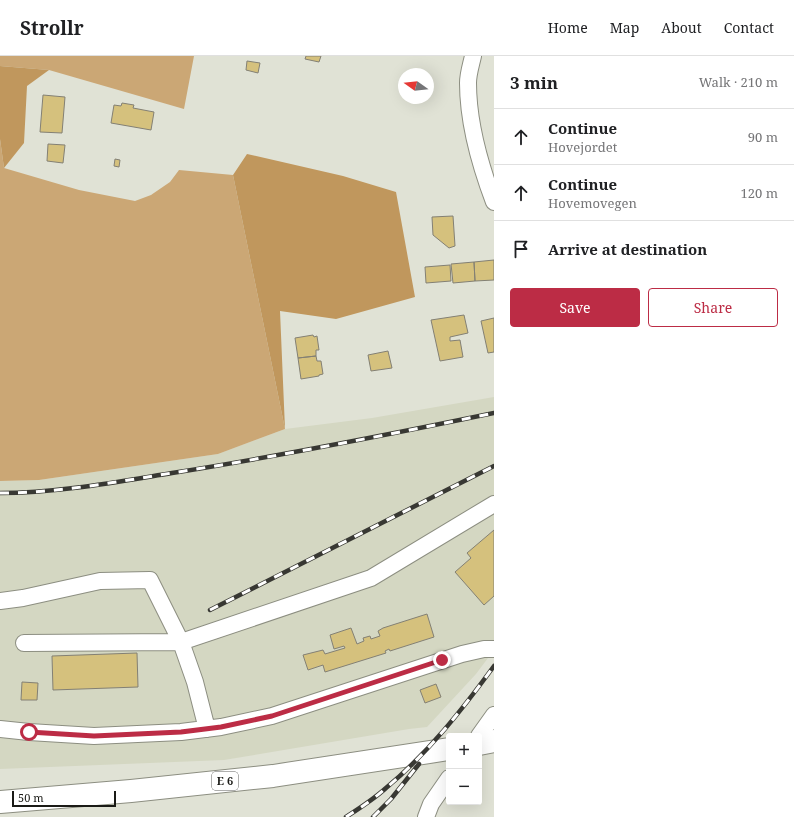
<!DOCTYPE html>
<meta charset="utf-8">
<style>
:root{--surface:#fff;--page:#f6f6f6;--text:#202124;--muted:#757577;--line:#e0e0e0;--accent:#bc2c45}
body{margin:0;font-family:"Noto Serif",serif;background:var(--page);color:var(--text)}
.controls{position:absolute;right:12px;bottom:12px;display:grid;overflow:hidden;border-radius:4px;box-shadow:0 4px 16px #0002}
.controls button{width:36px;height:36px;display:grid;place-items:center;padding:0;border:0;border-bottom:1px solid var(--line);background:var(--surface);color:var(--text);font:20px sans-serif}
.compass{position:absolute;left:398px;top:12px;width:36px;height:36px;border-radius:50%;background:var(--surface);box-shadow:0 4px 16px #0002;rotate:285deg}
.scale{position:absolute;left:12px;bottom:10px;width:104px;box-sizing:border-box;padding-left:4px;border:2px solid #1a1a16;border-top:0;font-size:11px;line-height:14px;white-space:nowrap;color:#1a1a16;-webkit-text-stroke:3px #fff;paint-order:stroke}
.stop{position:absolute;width:12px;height:12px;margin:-9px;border:3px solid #bc2c45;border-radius:50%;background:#fff}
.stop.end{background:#bc2c45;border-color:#fff;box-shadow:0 1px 4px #0008}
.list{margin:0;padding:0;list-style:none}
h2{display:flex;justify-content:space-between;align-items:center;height:52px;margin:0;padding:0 16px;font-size:17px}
h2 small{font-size:13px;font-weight:400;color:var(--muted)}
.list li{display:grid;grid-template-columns:26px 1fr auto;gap:12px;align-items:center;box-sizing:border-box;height:56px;padding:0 16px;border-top:1px solid var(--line)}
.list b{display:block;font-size:15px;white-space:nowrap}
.list p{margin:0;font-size:13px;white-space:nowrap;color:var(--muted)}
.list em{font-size:13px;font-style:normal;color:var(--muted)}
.actions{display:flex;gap:8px;padding:12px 16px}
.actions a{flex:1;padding:9px 0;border:1px solid var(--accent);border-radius:4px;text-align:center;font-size:14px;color:var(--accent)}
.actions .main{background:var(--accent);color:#fff}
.icon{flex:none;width:22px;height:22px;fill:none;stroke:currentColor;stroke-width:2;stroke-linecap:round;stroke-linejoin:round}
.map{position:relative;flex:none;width:494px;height:761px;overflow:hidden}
header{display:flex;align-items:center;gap:24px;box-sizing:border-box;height:56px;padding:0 20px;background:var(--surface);border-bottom:1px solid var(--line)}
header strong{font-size:19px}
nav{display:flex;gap:22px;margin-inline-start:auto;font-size:14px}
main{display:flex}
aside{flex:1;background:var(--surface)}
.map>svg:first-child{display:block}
.built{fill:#d4d7c2}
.green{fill:#cba775}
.forest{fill:#c0975d}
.building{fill:#d5c17d;stroke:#838074}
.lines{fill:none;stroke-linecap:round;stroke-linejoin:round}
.minor-casing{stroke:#8c8e81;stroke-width:18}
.highway-casing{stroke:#8c8e81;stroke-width:24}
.minor{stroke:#fff;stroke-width:16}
.highway{stroke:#fff;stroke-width:22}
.rail-casing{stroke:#383833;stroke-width:4.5}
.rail{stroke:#fff;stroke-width:3;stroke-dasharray:9;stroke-linecap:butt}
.route{stroke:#bc2c45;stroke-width:5}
.labels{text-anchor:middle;stroke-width:4;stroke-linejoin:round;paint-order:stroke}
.shield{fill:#fff;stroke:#5f5f5c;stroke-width:1}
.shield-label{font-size:11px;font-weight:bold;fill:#1a1a16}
</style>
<header>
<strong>Strollr</strong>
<nav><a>Home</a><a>Map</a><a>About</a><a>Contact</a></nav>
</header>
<main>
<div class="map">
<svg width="494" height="761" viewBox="0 0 494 761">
<rect width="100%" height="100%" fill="#e0e2d5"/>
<!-- built -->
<path class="built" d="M494,341V594L476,618L427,671L409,673L224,704L0,713V425L39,424L218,398L285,373L372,362Z"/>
<!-- green -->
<path class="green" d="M0,0H194L184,53L49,14L0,10Z
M0,83L4,112L79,134L135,145L151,139L170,126L179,114L233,119L285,373L218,398L39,424L0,425Z"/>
<!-- forest -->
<path class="forest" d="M0,10L49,14L27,30L24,87L4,112L0,83Z
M247,98L343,120L396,136L415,241L336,263L280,255L285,373L233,119Z"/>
<!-- building -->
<path class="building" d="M306,0H321L319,6L305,3Z
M247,5L260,7L258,17L246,14Z
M43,39L65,41L62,77L40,76Z
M122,47L134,49L133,52L154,56L151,74L111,67L114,49L121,50Z
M48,88L65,89L63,107L47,105Z
M115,103L120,104L119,111L114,110Z
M453,160L455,190L449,192L433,179L432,161Z
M494,204V224L475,225L474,206Z
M474,206L475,225L453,227L451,208Z
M450,209L451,225L426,227L425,211Z
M464,259L468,277L450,281V285L460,284L463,301L440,305L431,264Z
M494,262V296L488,297L481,265Z
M313,279L314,281L317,280L319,294H316V300L298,302L295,282Z
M388,295L392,312L371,315L368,299Z
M316,300L317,305H321L323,318L319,319V320L301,323L298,302Z
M494,474V540L484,549L455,516L471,502L467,497Z
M427,558L434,581L390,595L389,593L385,595L386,597L325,616L323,609L308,614L303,599L323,594L325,598L345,592L344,590L334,593L330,579L351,572L357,588L364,585L363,582L370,580L371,583L380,580L378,575L383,572Z
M137,597L138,631L53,634L52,600Z
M22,626L38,627L37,644H21Z
M436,628L441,641L425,647L420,634Z"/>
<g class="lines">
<defs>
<path id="minor" d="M473,0C471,9 468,18 468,27C468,68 480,109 494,146
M0,545L23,542L100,525L150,524L181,586L195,626L207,673
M24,587L181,586L371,522L494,448
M0,673L29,676L94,680L181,676L221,671L272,660L462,598L484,593H494
M479,680L494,659
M426,761L431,748L449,722"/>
<path id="highway" d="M479,688L494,685
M0,746L131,735L273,720L449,693"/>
</defs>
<!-- minor casing -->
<use href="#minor" class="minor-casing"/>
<!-- highway casing -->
<use href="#highway" class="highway-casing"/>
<!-- minor -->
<use href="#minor" class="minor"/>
<!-- highway -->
<use href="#highway" class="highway"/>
<defs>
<path id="rail" d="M0,437C57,437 116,426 172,417C280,400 387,379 494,357
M210,554L494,410
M346,761C360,752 374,743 386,732C428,697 462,654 494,610
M373,761L391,743L419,708"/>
</defs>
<!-- rail casing -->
<use href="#rail" class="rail-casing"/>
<!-- rail -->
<use href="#rail" class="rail"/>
</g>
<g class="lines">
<!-- route -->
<path class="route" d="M29,676L94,680L181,676L221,671L272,660L442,604"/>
</g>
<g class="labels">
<!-- shield labels -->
<rect class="shield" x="212" y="716" width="26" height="18" rx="3"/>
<g class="shield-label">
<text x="225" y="729">E 6</text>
</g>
</g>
</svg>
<div class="controls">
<button>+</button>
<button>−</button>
</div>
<svg class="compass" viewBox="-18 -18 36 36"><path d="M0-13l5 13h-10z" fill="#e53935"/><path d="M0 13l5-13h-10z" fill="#757577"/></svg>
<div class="scale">50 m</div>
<div class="stop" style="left:29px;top:676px"></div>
<div class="stop end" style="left:442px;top:604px"></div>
</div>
<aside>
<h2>3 min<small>Walk · 210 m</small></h2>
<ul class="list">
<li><svg class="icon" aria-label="ahead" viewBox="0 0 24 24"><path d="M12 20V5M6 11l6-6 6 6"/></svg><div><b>Continue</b><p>Hovejordet</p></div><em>90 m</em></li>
<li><svg class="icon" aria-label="ahead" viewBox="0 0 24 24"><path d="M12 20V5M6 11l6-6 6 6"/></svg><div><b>Continue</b><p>Hovemovegen</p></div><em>120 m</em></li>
<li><svg class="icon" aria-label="arrive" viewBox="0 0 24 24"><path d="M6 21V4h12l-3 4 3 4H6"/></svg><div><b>Arrive at destination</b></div></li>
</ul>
<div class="actions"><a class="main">Save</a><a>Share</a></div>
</aside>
</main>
